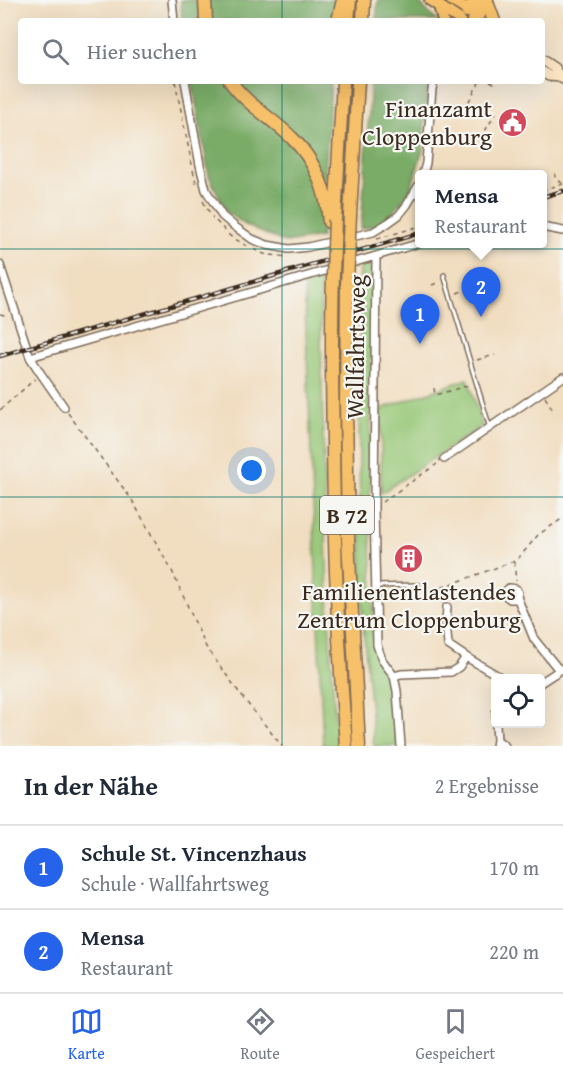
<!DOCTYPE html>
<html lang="de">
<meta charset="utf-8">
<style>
:root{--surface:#fff;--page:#f6f6f7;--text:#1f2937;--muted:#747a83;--line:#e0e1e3;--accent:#2563eb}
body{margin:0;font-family:"Gentium Book Plus",serif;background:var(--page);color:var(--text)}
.controls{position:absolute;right:18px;bottom:18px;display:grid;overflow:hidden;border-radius:6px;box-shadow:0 6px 24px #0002}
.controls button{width:54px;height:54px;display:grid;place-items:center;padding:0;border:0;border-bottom:2px solid var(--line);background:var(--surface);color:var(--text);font:30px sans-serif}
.you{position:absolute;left:252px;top:471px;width:21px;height:21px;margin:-15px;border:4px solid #fff;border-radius:50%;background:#1a73e8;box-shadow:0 0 0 9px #1a73e833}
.badge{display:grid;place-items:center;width:39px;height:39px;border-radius:50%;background:var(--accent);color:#fff;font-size:20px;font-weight:700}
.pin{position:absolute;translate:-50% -50px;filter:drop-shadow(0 2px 3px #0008)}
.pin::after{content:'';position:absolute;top:32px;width:21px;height:18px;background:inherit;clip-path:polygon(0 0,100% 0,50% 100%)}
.popup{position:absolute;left:415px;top:170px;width:132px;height:78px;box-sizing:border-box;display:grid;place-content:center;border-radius:6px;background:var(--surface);filter:drop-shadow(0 2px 4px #0005);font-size:20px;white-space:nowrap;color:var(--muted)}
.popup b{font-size:22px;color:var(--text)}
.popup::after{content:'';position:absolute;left:50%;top:100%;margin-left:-12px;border:12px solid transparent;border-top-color:var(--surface)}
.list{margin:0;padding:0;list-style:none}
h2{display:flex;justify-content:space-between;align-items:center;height:78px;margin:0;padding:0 24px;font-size:26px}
h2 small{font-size:20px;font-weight:400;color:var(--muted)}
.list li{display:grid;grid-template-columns:39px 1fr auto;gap:18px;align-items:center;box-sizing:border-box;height:84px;padding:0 24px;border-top:2px solid var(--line)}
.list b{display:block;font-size:22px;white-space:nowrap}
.list p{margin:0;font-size:20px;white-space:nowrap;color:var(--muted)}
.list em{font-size:20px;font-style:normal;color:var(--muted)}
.icon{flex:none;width:33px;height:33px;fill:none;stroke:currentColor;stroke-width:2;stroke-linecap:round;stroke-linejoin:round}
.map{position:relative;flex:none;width:563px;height:746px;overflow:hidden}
.search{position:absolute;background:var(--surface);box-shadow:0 6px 24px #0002;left:18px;right:18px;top:18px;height:66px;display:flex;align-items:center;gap:15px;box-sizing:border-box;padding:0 21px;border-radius:6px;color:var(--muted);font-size:22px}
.sheet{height:246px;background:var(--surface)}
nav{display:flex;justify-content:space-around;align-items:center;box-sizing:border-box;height:84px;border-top:2px solid var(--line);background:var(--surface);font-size:16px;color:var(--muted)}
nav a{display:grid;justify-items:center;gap:3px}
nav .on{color:var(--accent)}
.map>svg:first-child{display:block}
.green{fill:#98c878;stroke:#6a794b;stroke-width:1.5}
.forest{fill:#7aac68;stroke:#5a6b43;stroke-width:1.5}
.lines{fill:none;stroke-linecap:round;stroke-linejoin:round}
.lane-casing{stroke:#7b6956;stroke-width:6}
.street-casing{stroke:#7b6956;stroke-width:10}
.secondary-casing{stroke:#7b6956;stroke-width:12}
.primary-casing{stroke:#7b6956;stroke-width:14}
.highway-casing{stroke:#7b6956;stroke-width:15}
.path{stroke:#7b6956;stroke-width:1.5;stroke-dasharray:4.5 4.5;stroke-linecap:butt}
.lane{stroke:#fff;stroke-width:3}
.street{stroke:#fff;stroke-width:7}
.secondary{stroke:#fce6c4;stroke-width:9}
.primary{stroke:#f7c06b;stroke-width:10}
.highway{stroke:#f7c06b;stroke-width:12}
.rail-casing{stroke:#3b2a1e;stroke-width:4.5}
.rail{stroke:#f6f6f2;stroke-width:2;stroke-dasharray:7;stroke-linecap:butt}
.highway-bridge-casing{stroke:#7b6956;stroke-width:15;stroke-linecap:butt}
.highway-bridge{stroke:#f7c06b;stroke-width:12}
.grid{fill:none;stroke:#0f766e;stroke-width:1.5;stroke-opacity:0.55}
.labels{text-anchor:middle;stroke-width:4.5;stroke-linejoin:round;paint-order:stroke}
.shield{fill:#f6f6f2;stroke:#73675e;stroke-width:1.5}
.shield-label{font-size:22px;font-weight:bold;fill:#3b2a1e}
.poi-label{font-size:24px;fill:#3b2a1e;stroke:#f6f6f2;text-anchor:end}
.street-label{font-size:24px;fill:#3b2a1e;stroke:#f6f6f2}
</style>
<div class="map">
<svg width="563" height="746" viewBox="0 0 563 746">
<rect width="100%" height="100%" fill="#f6f6f2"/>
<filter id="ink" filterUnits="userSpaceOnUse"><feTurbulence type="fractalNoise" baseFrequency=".0167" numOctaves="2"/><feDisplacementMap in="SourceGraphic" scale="12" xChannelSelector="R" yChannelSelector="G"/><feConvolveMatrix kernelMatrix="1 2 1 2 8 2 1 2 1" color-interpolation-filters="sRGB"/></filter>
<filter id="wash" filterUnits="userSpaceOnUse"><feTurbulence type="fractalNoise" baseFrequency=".008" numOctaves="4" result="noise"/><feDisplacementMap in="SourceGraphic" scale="24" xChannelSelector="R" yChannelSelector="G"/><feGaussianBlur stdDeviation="1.35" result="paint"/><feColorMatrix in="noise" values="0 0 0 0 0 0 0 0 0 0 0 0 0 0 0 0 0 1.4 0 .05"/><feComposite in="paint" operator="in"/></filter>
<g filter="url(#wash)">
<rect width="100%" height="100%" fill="#f1ddbf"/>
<!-- green -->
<path class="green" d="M366,263L372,269L370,511L375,652L392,686L398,746H374L363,626L359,461L360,265Z
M320,279C323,435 325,591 337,746H323C318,591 309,436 304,281Z
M468,379L482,426L381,493V409Z"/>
<!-- forest -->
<path class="forest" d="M181,0H336L335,21H182Z
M378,0H416L437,21H376Z
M192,81H331L321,237L286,243L247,226L227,212L209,176Z
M371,81H427L423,150L410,191L393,213L376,225L361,229Z"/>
</g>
<g filter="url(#ink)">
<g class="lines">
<defs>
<path id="lane" d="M444,275L489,425
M376,586L418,585"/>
<path id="street" d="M172,0L174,21
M185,81L200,165L206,190L222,216L234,226L252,239L267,245L289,249L308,247L373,232L388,223L399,215L407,205L420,183
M423,174L426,163L432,89L434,81
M542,227L563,231
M376,256L420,243
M0,265L30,357L41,374L64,407
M30,357L376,256L374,508L377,645L382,660L394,676L397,691L401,746
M444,459L563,377
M517,597L514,599H510L506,596V591L509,588L516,589L518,593L517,597L534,639L559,670
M447,607L446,622L448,645L466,657
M394,676L401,674L451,672L459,667L466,657L502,678
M540,683L563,668
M496,712V716
M496,724L497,740L496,746
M497,740L505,746"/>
<path id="secondary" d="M542,60L554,68L560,77L563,79
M542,72L549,76L560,77"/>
<path id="primary" d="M430,0L460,20
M451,0L474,15
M439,6L443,21"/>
<path id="highway" d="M205,0L206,21
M487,2L494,21
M467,11L476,0
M338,21L343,0
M348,21L350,0
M363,21L364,0
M474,21L487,0
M230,81C246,104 272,118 292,138C315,160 327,191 329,222
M350,215L358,81
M335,220L343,81
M333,275C331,332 332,388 333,445C334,545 338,646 346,746
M347,284L346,401L348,539L359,746"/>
</defs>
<!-- lane casing -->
<use href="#lane" class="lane-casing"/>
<!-- street casing -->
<use href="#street" class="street-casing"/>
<!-- secondary casing -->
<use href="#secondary" class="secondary-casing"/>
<!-- primary casing -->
<use href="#primary" class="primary-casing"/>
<!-- highway casing -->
<use href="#highway" class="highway-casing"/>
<!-- path -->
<path class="path" d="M175,81L192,165
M490,81L494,83L495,81
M460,117L480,81
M485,131L496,113
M193,170L196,183
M555,173V177L562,183
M542,190L563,184
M203,201L206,207L213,218
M216,221L230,236L247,246
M377,239L420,226
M254,249L264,254L287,257
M432,285L440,282
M457,293L483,284
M0,314L8,316
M477,360L495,355
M434,388L435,395L470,385
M545,397L553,410
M0,410L35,379
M68,413L132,500L172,571L206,647L244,699L282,746
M382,502L437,464
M514,562L516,581
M425,587L435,590L517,560L538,535L563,518
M436,591L443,602"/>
<!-- lane -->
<use href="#lane" class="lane"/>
<!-- street -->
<use href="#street" class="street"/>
<!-- secondary -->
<use href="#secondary" class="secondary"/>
<!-- primary -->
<use href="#primary" class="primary"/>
<!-- highway -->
<use href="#highway" class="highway"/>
<defs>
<path id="rail" d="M542,197L563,191
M0,356L420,233"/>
</defs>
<!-- rail casing -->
<use href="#rail" class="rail-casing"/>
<!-- rail -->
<use href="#rail" class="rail"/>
<defs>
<path id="highway-bridge" d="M333,275L335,220
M347,284L350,215"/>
</defs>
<!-- highway-bridge casing -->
<use href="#highway-bridge" class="highway-bridge-casing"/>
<!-- highway-bridge -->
<use href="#highway-bridge" class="highway-bridge"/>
</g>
</g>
<!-- grid -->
<path class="grid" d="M282,0V21M282,81V746M0,249H563M0,497H563"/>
<!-- icons -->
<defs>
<symbol id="civic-disc" viewBox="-11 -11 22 22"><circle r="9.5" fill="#d1495b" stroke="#f6f6f2"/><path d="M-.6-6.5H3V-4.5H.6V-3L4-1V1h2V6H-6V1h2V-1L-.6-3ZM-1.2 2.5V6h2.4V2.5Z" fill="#fff"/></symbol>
<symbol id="building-disc" viewBox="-11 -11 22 22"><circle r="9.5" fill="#d1495b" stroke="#f6f6f2"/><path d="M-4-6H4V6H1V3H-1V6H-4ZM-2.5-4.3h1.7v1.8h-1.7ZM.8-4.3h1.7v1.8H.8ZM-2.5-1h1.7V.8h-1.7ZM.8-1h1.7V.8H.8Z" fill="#fff"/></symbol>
</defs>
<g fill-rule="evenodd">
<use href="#civic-disc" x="496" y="106" width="33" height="33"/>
<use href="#building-disc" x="392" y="542" width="33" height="33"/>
</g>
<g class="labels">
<!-- shield labels -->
<rect class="shield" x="320" y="496" width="54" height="38" rx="4.5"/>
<g class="shield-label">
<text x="347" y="523">B 72</text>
</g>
<!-- poi labels -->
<g class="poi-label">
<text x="492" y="117">Finanzamt<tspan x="492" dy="28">Cloppenburg</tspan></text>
<text x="409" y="600" text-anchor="middle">Familienentlastendes<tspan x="409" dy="28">Zentrum Cloppenburg</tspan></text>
</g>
<!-- street labels -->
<g class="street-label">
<text transform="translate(356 347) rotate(-89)" y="8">Wallfahrtsweg</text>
</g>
</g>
</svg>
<div class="controls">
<button><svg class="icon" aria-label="locate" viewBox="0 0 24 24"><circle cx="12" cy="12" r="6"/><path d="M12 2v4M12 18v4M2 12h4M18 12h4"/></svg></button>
</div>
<div class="you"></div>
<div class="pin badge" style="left:420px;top:344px">1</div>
<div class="pin badge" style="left:481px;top:317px">2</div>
<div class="popup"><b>Mensa</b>Restaurant</div>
<div class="search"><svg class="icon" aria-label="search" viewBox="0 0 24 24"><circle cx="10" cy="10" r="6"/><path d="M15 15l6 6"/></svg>Hier suchen</div>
</div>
<section class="sheet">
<h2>In der Nähe<small>2 Ergebnisse</small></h2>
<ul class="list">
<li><span class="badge">1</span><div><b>Schule St. Vincenzhaus</b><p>Schule · Wallfahrtsweg</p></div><em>170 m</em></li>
<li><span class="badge">2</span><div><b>Mensa</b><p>Restaurant</p></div><em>220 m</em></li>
</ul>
</section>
<nav>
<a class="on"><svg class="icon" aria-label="map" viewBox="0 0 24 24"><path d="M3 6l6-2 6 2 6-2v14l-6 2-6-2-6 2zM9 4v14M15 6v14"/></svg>Karte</a>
<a><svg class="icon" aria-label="directions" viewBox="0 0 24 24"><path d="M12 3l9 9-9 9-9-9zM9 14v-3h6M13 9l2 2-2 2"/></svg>Route</a>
<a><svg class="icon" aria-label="saved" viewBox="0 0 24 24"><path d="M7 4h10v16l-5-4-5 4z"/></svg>Gespeichert</a>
</nav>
